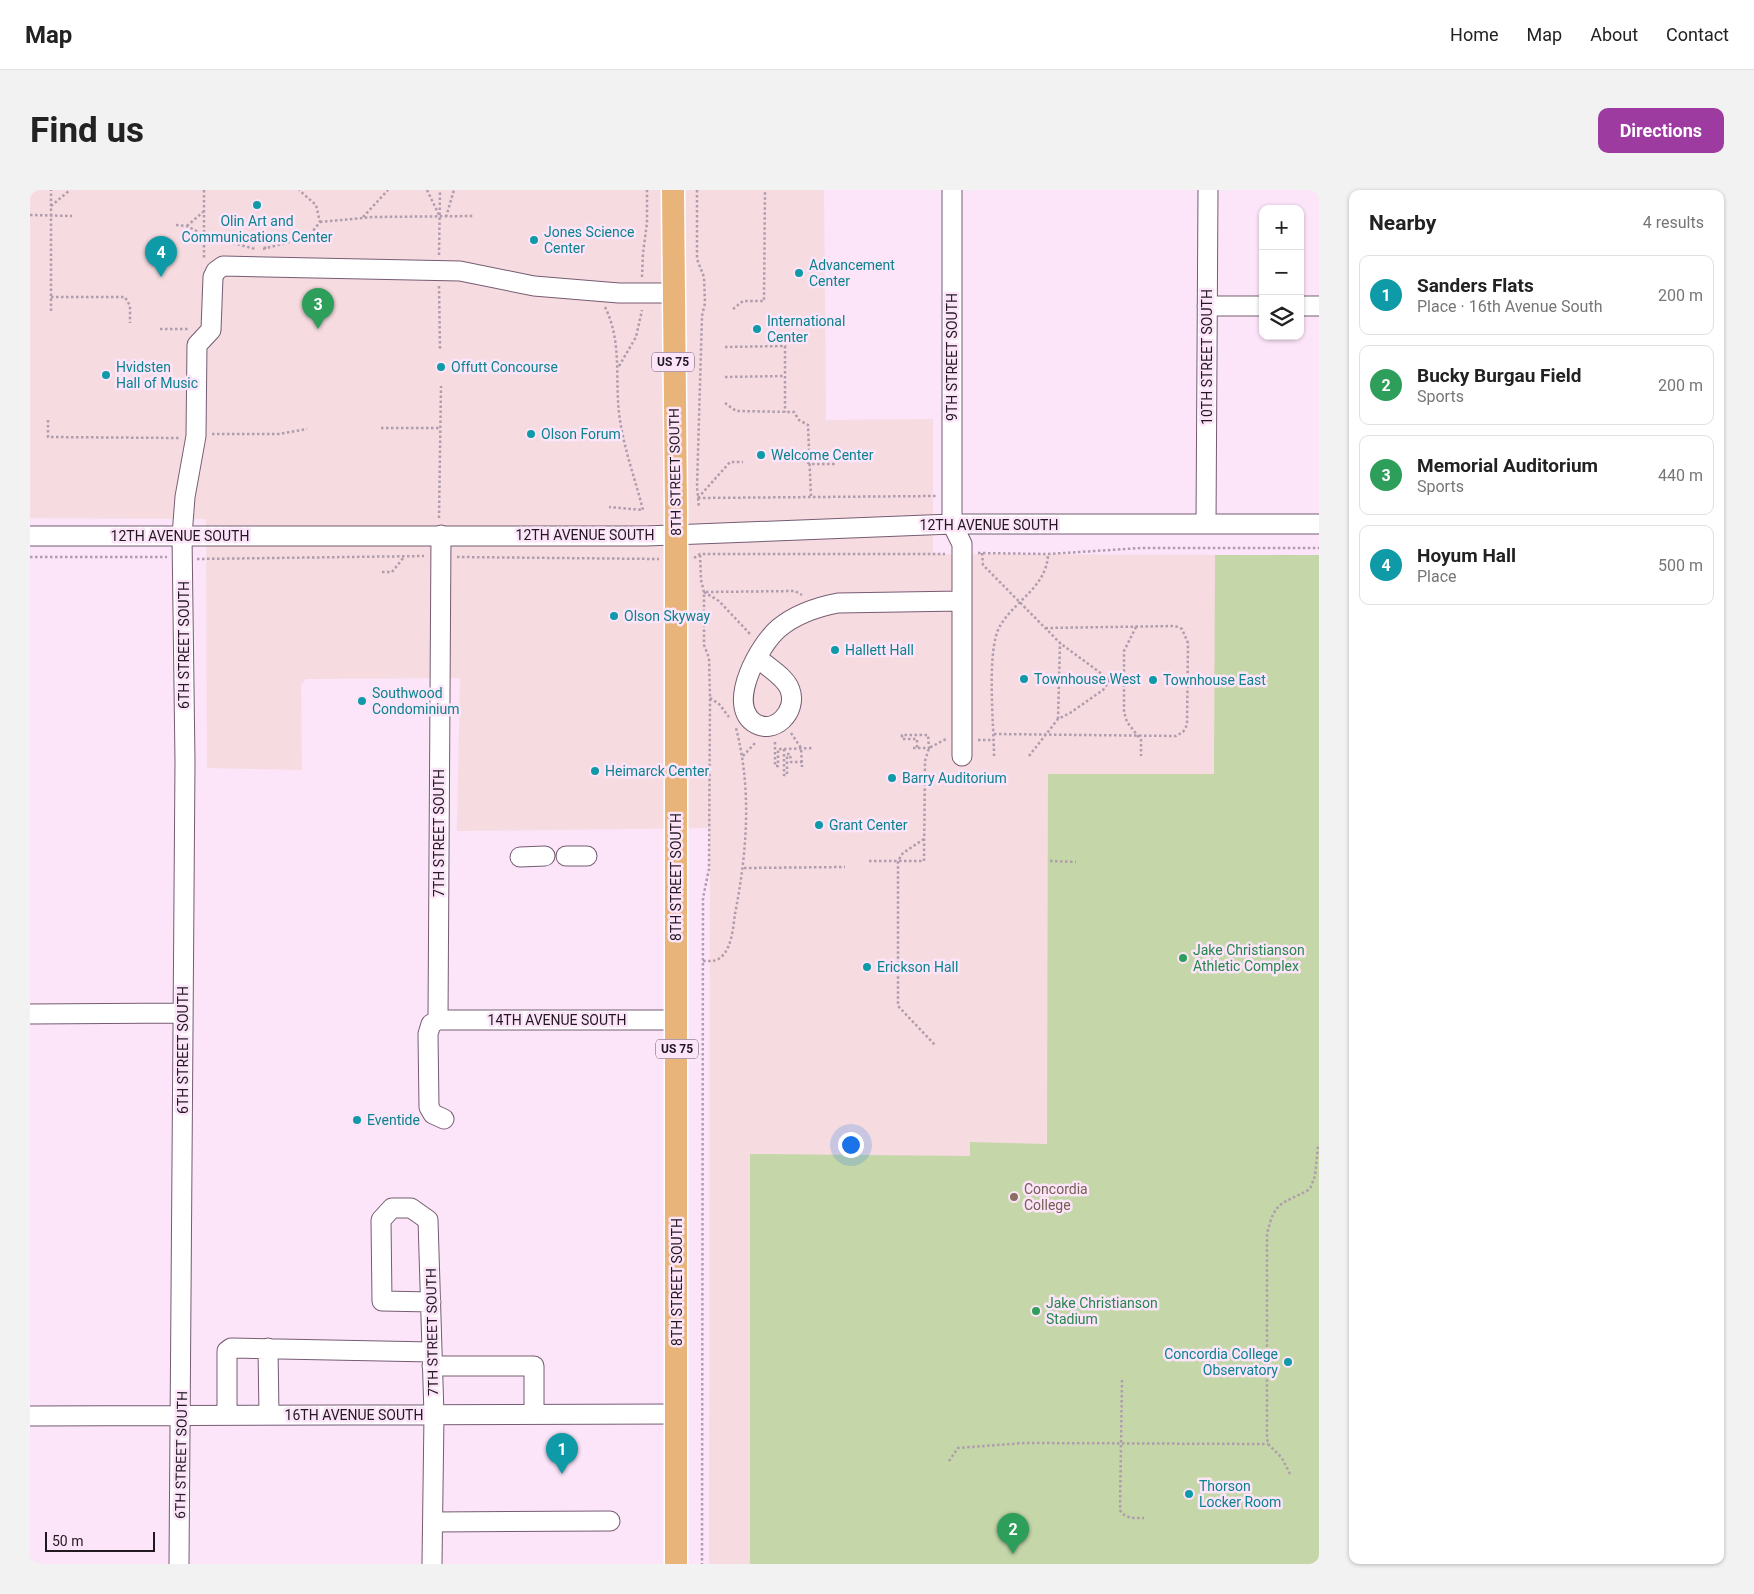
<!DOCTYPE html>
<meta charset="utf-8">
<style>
:root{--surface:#fff;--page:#f2f2f2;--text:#222;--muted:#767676;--line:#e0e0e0;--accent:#9e3ba1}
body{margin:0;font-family:Roboto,sans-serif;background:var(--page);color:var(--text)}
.controls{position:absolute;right:15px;top:15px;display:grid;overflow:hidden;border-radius:10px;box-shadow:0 1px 4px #0004}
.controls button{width:45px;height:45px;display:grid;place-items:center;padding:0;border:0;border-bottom:1px solid var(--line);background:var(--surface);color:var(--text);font:25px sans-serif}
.scale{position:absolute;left:15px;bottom:12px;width:110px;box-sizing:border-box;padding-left:5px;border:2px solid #221821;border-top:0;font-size:14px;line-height:18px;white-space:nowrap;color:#221821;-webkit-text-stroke:4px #fce4f9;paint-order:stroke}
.you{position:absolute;left:820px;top:954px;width:18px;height:18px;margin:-12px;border:4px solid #fff;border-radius:50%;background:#1a73e8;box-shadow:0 0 0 8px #1a73e833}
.badge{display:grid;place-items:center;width:32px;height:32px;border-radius:50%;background:var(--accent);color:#fff;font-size:16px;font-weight:700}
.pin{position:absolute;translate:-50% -41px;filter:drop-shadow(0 1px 2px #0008)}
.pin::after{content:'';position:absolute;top:26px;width:18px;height:15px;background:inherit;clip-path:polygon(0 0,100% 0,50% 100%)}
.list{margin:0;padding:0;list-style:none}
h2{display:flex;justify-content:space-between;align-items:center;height:65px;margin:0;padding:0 20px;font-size:21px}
h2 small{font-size:16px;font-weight:400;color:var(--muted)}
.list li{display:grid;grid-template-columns:32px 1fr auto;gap:15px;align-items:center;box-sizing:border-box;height:80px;margin:0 10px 10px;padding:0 10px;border:1px solid var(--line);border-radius:10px}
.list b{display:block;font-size:19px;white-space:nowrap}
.list p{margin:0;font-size:16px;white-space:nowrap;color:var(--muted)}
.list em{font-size:16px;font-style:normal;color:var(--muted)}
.icon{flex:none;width:28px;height:28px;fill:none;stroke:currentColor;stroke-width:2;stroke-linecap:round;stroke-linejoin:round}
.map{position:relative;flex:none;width:1289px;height:1374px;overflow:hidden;border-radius:10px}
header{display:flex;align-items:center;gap:30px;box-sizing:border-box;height:70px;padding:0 25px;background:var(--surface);border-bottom:1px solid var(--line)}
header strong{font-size:24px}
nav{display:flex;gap:28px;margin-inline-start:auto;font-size:18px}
.intro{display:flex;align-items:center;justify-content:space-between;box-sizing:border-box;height:120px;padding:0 30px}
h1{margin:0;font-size:35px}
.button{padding:12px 22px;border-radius:10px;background:var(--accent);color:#fff;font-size:18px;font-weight:700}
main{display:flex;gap:30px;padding:0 30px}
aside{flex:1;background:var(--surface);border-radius:10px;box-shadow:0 1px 4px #0004}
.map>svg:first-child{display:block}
.education{fill:#f6dbe0}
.green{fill:#c5d7a9}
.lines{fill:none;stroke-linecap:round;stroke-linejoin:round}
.minor-casing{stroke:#755c73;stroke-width:21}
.major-casing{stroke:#fff;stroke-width:25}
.path{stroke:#af9cad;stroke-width:2.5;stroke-dasharray:2.5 2.5;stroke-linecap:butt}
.minor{stroke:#fff;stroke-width:19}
.major{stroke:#e8b479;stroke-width:22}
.culture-dot{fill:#0f9aa8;stroke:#fce4f9;stroke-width:2}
.leisure-dot{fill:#2e9e5b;stroke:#fce4f9;stroke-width:2}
.education-dot{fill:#8d6e63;stroke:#fce4f9;stroke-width:2}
.labels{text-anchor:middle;stroke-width:5;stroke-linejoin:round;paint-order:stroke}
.shield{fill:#fce4f9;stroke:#635562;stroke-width:1}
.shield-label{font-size:12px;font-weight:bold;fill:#221821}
.culture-label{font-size:14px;fill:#0d838f;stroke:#fce4f9;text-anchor:start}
.street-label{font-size:14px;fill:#221821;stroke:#fce4f9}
.leisure-label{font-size:14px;fill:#27864d;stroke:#fce4f9;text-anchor:start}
.education-label{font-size:14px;fill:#785e54;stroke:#fce4f9;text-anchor:start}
</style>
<header>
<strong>Map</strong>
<nav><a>Home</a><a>Map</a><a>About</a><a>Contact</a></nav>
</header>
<div class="intro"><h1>Find us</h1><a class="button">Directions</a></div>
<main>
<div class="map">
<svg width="1289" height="1374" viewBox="0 0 1289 1374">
<rect width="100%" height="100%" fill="#fce4f9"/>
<!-- education -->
<path class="education" d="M0,0H794L796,230L903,229V364L1289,365V1374H679L680,638L427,641L430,488L276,489L271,495L272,580L177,578L176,329L0,328Z"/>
<!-- green -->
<path class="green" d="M1185,365H1289V1374H720V964L940,966V952L1017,954L1018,584H1184Z"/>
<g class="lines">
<defs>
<path id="minor" d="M922,0V334L932,354V566
M1177,116H1233
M1270,116H1289
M1176,334L1178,0
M0,346H616L922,334H1289
M728,468C737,477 756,487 760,500C768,521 744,547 723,532C697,512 730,454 749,438C766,424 787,417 808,413L932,411
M536,666H557
M490,667L515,666
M0,824L153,823
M408,830L411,345
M408,830H647
M408,830L401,834L398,844L399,917L403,924L414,929
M401,1112L352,1111L351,1030L362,1018H381L398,1030L404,1225L402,1374
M238,1158L239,1225
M402,1176H504V1224
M197,1225V1161L201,1158L402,1162
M0,1226L647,1224
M403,1332L580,1331
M149,1374L155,572L152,346L155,307L166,246L167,155L181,140L183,87L186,81L193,76L430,81L504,96L589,103H643"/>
<path id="major" d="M643,0L646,319V1374"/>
</defs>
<!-- minor casing -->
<use href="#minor" class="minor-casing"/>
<!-- major casing -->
<use href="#major" class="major-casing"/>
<!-- path -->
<path class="path" d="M174,0V68
M397,0L409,25
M667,0V69L674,87L675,113L672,126L667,297L669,318
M21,16L40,0
M0,25L42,26
M333,27L358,0
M416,27L424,0
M290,32L343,27L443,26
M146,35L157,36L174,45L225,59
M157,36L173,22
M233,59L278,47L290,32L286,15L269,0
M235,59V48
M409,65L410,0
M612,87L613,63L617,33V0
M409,96L410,159
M21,107H95L100,116V133
M575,117C592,151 585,187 589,223C593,257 605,288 613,320L579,317
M703,119L713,111H734L735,0
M21,121V0
M130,139H158
M695,157L755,156V222
M589,176L606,147L612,120
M695,187L755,186
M695,213L706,221L764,222L769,230L778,235L781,308
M18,230V247L149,248
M351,238H410
M182,244H249L277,239
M758,270H772L780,274H806
M668,308L906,306
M668,308L700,272H713
M409,328L411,196
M948,363L1018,364L1111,358H1289
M952,363L953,375L1030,453L1080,490H1093
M670,365L671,390L674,402V455L679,468L680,507L679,679L673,708L672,1374
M0,367H137
M427,367L629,369
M664,368L670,364H915
M167,369L394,366
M352,382H362L374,367
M674,402L689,411L721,445
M676,402L765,401L772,405
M1106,437L1094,461V522L1097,532L1111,550V566
M680,508L689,514L699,527
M1028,529L1030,453
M761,543L771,558L772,577
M964,544L1146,546L1153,542L1157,535L1158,453L1152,439L1145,436L1016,438
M948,550H964
M745,552V576H748V559H754V585H757V564H760L761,572H772
M883,558H899L898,545H872V549H887V558
M754,559L784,558
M713,566L726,552
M964,566C964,537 956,459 970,436C985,410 1017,397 1018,364
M999,566L1028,529L1040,523L1073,500L1080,490
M894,649L873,663L868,671V816L905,855
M839,671H894L895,571L899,558L916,549
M1020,671L1046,672
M714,678L815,677
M673,771C680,771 686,772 691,767C702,758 703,737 705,724C717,662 722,600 706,538
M1092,1190L1090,1320C1095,1329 1104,1328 1114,1328
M919,1271L928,1258L994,1253L1238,1254
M1260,1284L1252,1268L1238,1254L1237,1247V1044C1245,1009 1252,1015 1280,999L1285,986L1288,956"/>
<!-- minor -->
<use href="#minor" class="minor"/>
<!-- major -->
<use href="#major" class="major"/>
</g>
<!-- markers -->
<g class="culture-dot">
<circle cx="227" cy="15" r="5"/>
<circle cx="504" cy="50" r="5"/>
<circle cx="769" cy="83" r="5"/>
<circle cx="727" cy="139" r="5"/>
<circle cx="411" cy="177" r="5"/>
<circle cx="76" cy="185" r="5"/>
<circle cx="501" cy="244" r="5"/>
<circle cx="731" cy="265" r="5"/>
<circle cx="584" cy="426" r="5"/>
<circle cx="805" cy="460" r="5"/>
<circle cx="994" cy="489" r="5"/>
<circle cx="1123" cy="490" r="5"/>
<circle cx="332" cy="511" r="5"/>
<circle cx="565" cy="581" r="5"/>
<circle cx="862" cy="588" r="5"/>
<circle cx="789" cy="635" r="5"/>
<circle cx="837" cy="777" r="5"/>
<circle cx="327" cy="930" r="5"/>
<circle cx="1258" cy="1172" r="5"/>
<circle cx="1159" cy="1304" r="5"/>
</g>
<g class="leisure-dot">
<circle cx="1153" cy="768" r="5"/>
<circle cx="1006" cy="1121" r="5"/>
</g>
<circle class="education-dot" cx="984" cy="1007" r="5"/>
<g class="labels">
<!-- shield labels -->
<g class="shield">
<rect x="622" y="162.5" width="42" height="19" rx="4"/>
<rect x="626" y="849.5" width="42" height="19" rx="4"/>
</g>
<g class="shield-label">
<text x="643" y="176">US 75</text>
<text x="647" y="863">US 75</text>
</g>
<!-- culture labels -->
<g class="culture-label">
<text x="227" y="36" text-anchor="middle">Olin Art and<tspan x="227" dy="16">Communications Center</tspan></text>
<text x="514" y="47">Jones Science<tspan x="514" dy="16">Center</tspan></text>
<text x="779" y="80">Advancement<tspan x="779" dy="16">Center</tspan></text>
<text x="737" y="136">International<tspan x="737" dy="16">Center</tspan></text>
<text x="86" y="182">Hvidsten<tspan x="86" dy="16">Hall of Music</tspan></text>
<text x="421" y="182">Offutt Concourse</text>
<text x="511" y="249">Olson Forum</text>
<text x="741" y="270">Welcome Center</text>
<text x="594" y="431">Olson Skyway</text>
<text x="815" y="465">Hallett Hall</text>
<text x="1004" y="494">Townhouse West</text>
<text x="1133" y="495">Townhouse East</text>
<text x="342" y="508">Southwood<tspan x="342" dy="16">Condominium</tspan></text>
<text x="575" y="586">Heimarck Center</text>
<text x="872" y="593">Barry Auditorium</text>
<text x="799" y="640">Grant Center</text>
<text x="847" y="782">Erickson Hall</text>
<text x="337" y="935">Eventide</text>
<text x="1248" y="1169" text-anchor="end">Concordia College<tspan x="1248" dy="16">Observatory</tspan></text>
<text x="1169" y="1301">Thorson<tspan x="1169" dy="16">Locker Room</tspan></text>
</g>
<!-- street labels -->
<g class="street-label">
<text transform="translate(922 167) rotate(-90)" y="5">9TH STREET SOUTH</text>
<text transform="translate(1177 167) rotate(-90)" y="5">10TH STREET SOUTH</text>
<text transform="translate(645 282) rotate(-91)" y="5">8TH STREET SOUTH</text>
<text x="959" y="340">12TH AVENUE SOUTH</text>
<text x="555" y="350">12TH AVENUE SOUTH</text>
<text x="150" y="351">12TH AVENUE SOUTH</text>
<text transform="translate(154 455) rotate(-90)" y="5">6TH STREET SOUTH</text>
<text transform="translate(409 643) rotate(-90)" y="5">7TH STREET SOUTH</text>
<text transform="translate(646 687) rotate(-90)" y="5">8TH STREET SOUTH</text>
<text x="527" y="835">14TH AVENUE SOUTH</text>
<text transform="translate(153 860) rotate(-90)" y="5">6TH STREET SOUTH</text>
<text transform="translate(647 1092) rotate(-90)" y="5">8TH STREET SOUTH</text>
<text transform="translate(402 1142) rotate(-91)" y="5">7TH STREET SOUTH</text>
<text x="324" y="1230">16TH AVENUE SOUTH</text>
<text transform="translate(151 1265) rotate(-89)" y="5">6TH STREET SOUTH</text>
</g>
<!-- leisure labels -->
<g class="leisure-label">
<text x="1163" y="765">Jake Christianson<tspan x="1163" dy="16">Athletic Complex</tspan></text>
<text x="1016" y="1118">Jake Christianson<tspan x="1016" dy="16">Stadium</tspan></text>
</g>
<!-- education labels -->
<g class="education-label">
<text x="994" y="1004">Concordia<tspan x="994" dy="16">College</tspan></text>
</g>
</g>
</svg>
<div class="controls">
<button>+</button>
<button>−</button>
<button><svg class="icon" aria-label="layers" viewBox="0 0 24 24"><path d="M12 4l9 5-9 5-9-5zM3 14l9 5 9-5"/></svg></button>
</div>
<div class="scale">50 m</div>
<div class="you"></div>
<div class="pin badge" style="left:532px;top:1284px;background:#0f9aa8">1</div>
<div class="pin badge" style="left:983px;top:1364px;background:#2e9e5b">2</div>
<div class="pin badge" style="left:288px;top:139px;background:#2e9e5b">3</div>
<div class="pin badge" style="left:131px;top:87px;background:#0f9aa8">4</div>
</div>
<aside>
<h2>Nearby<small>4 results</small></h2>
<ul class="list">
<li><span class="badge" style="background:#0f9aa8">1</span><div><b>Sanders Flats</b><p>Place · 16th Avenue South</p></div><em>200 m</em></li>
<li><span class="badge" style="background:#2e9e5b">2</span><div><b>Bucky Burgau Field</b><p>Sports</p></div><em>200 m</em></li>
<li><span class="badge" style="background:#2e9e5b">3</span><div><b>Memorial Auditorium</b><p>Sports</p></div><em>440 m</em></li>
<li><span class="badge" style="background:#0f9aa8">4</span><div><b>Hoyum Hall</b><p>Place</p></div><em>500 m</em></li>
</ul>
</aside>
</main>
